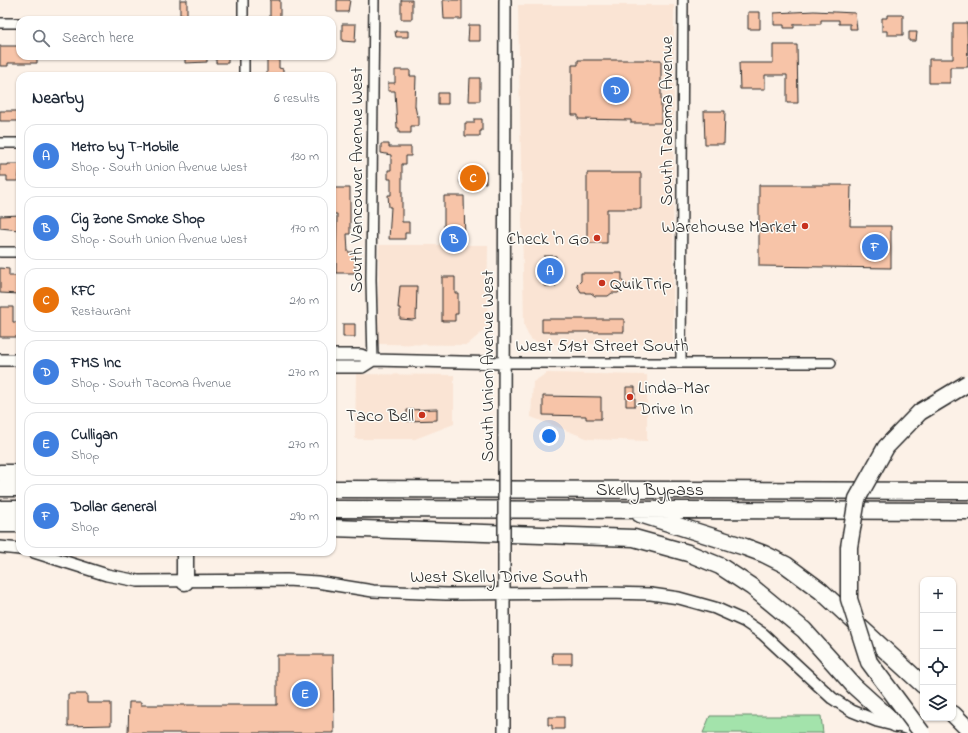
<!DOCTYPE html>
<meta charset="utf-8">
<style>
:root{--surface:#fff;--page:#f2f2f3;--text:#1f2937;--muted:#747a83;--line:#e0e1e3;--accent:#c8321e}
body{margin:0;font-family:"Indie Flower",sans-serif;background:var(--page);color:var(--text)}
.controls{position:absolute;right:12px;bottom:12px;display:grid;overflow:hidden;border-radius:8px;box-shadow:0 1px 3px #0004}
.controls button{width:36px;height:36px;display:grid;place-items:center;padding:0;border:0;border-bottom:1px solid var(--line);background:var(--surface);color:var(--text);font:20px sans-serif}
.you{position:absolute;left:549px;top:436px;width:14px;height:14px;margin:-10px;border:3px solid #fff;border-radius:50%;background:#1a73e8;box-shadow:0 0 0 6px #1a73e833}
.badge{display:grid;place-items:center;width:26px;height:26px;border-radius:50%;background:var(--accent);color:#fff;font-size:13px;font-weight:700}
.pin{position:absolute;translate:-50% -50%;border:2px solid #fff;box-shadow:0 1px 4px #0006}
.list{margin:0;padding:0;list-style:none}
h2{display:flex;justify-content:space-between;align-items:center;height:52px;margin:0;padding:0 16px;font-size:17px}
h2 small{font-size:13px;font-weight:400;color:var(--muted)}
.list li{display:grid;grid-template-columns:26px 1fr auto;gap:12px;align-items:center;box-sizing:border-box;height:64px;margin:0 8px 8px;padding:0 8px;border:1px solid var(--line);border-radius:12px}
.list b{display:block;font-size:15px;white-space:nowrap}
.list p{margin:0;font-size:13px;white-space:nowrap;color:var(--muted)}
.list em{font-size:13px;font-style:normal;color:var(--muted)}
.icon{flex:none;width:22px;height:22px;fill:none;stroke:currentColor;stroke-width:2;stroke-linecap:round;stroke-linejoin:round}
.map{position:relative;flex:none;width:968px;height:733px;overflow:hidden}
.search{position:absolute;background:var(--surface);box-shadow:0 1px 3px #0004;left:16px;top:16px;width:320px;height:44px;display:flex;align-items:center;gap:10px;box-sizing:border-box;padding:0 14px;border-radius:12px;color:var(--muted);font-size:15px}
.panel{position:absolute;background:var(--surface);box-shadow:0 1px 3px #0004;left:16px;top:72px;width:320px;height:484px;border-radius:12px}
.map>svg:first-child{display:block}
.built{fill:#fae4d4}
.green{fill:#a3e3ab;stroke:#67876b}
.building{fill:#f7c4a8;stroke:#2b2b2b}
.lines{fill:none;stroke-linecap:round;stroke-linejoin:round}
.minor-casing{stroke:#2b2b2b;stroke-width:12}
.tertiary-casing{stroke:#2b2b2b;stroke-width:14}
.motorway-casing{stroke:#2b2b2b;stroke-width:19}
.minor{stroke:#fdfcf7;stroke-width:9}
.tertiary{stroke:#fdfcf7;stroke-width:11}
.motorway{stroke:#fdfcf7;stroke-width:16}
.tertiary-bridge-casing{stroke:#2b2b2b;stroke-width:14;stroke-linecap:butt}
.motorway-bridge-casing{stroke:#2b2b2b;stroke-width:19;stroke-linecap:butt}
.tertiary-bridge{stroke:#fdfcf7;stroke-width:11}
.motorway-bridge{stroke:#fdfcf7;stroke-width:16}
.poi-dot{fill:#c8321e;stroke:#fdfcf7;stroke-width:1.5}
.labels{text-anchor:middle;stroke-width:3;stroke-linejoin:round;paint-order:stroke}
.street-label{font-size:18px;fill:#2b2b2b;stroke:#fdfcf7}
.poi-label{font-size:18px;fill:#2b2b2b;stroke:#fdfcf7;text-anchor:end}
</style>
<div class="map">
<svg width="968" height="733" viewBox="0 0 968 733">
<rect width="100%" height="100%" fill="#fcf1e7"/>
<filter id="ink" filterUnits="userSpaceOnUse"><feTurbulence type="fractalNoise" baseFrequency=".025" numOctaves="2"/><feDisplacementMap in="SourceGraphic" scale="8" xChannelSelector="R" yChannelSelector="G"/><feConvolveMatrix kernelMatrix="1 2 1 2 8 2 1 2 1" color-interpolation-filters="sRGB"/></filter>
<g filter="url(#ink)">
<!-- built -->
<path class="built" d="M518,5H674L673,344H544L532,340L528,335L524,325Z
M379,245H488L487,328L467,345L378,344Z
M547,373L647,375V441L589,439L531,417L533,382Z
M356,374L454,375V424L415,439H355Z"/>
<!-- green -->
<path class="green" d="M710,716H821L823,733H703Z"/>
<!-- building -->
<path class="building" d="M180,0H187V15H180Z
M270,0H280V20H270Z
M337,0H350L348,12H337Z
M401,0H412V19H401Z
M443,0H462V19H444Z
M814,11L855,13L857,29H850V24H839V20H821V24H794V28H784V25H774V13Z
M748,12H760V29H748Z
M887,15H903V35H887V31H882V18H887Z
M953,23H967L968,67H950V83H929V59H953Z
M342,24H356L355,42L342,41Z
M469,25H480V41H468Z
M395,31H408V37H396Z
M909,32H917L916,41H909Z
M773,45H797L798,103H787V75H765V89H740L739,63H773Z
M0,46H20V56H37V63H8V66H0Z
M185,56H207V62L185,63Z
M216,56H228V63H216Z
M267,56H279V68L283,69V75L267,76Z
M578,60H661V123H631V120L578,119V115H572V65H578Z
M395,70H410V76H416L415,106L417,116H419V126H411V133H399V128H397L395,91H388V83H395Z
M470,78H480V101H469Z
M438,93H448V104H438Z
M0,111H20V121H0Z
M704,111H725L724,144H705Z
M474,119H482V131H480V136H465V123H474Z
M381,144H389V147H411V156H406V164H402V222H409V233H405V239H389L391,207H389L388,195H391V179H388V170H391V155L381,153Z
M8,164H18L20,166L18,181H7V176H0V165H8Z
M460,172H486V183H460Z
M587,173H641V209H607V243H587Z
M759,185H851L850,226H891V268L759,266Z
M332,188H350V234H347L348,252H355V273H336L337,214H332Z
M444,196H464L465,245H444Z
M20,215L19,230L0,228V216Z
M544,256H556V286H544Z
M0,268L9,269V276H20V294L0,293Z
M581,273H622V281L627,285L618,293H612L608,296H595L591,293H585V292H581L577,285L581,281Z
M442,277H455V293H458V314H455V321H442Z
M400,286H417L416,319L412,320L400,319V308H398Z
M0,307H13V322H20V337H0Z
M542,319H624V332H542Z
M343,324H355V337H343Z
M626,387H635V406H626Z
M543,396L601,397V419H586V416L543,415Z
M437,409V420L407,421V410Z
M552,653H572V664H553Z
M277,655H333L334,733H128L129,702H141V705H277Z
M68,694H87V703H111V725L68,726Z
M548,717H564V729H552V725H548Z"/>
<g class="lines">
<defs>
<path id="minor" d="M243,20V0
M0,23H20
M244,56V76
M0,143H20
M0,252H20
M373,360L371,280L374,0
M681,362L683,0
M504,363H831"/>
<path id="tertiary" d="M332,355H361L373,360L504,363
M0,360H20
M332,367H362L373,360
M504,437L505,0
M0,547L20,549
M34,552L107,575L138,581L287,580L317,582L373,591L446,594L606,593L651,594L679,598L715,608L744,621L763,634L832,698L852,711L877,721L922,732
M504,733V552"/>
<path id="motorway" d="M0,473H20
M0,488H20
M332,489L968,491
M0,509H20
M332,509L968,511
M640,514L745,547L764,554L786,565L821,591L923,685
M0,524H20
M332,528L634,538L688,553L720,566L752,587L804,630L854,686L896,724
M185,552V582
M953,714L968,729"/>
</defs>
<!-- minor casing -->
<use href="#minor" class="minor-casing"/>
<!-- tertiary casing -->
<use href="#tertiary" class="tertiary-casing"/>
<!-- motorway casing -->
<use href="#motorway" class="motorway-casing"/>
<!-- minor -->
<use href="#minor" class="minor"/>
<!-- tertiary -->
<use href="#tertiary" class="tertiary"/>
<!-- motorway -->
<use href="#motorway" class="motorway"/>
<defs>
<path id="tertiary-bridge" d="M504,437V552"/>
<path id="motorway-bridge" d="M922,733L869,662L849,599V547L857,499L886,447L920,412L968,383"/>
</defs>
<!-- tertiary-bridge casing -->
<use href="#tertiary-bridge" class="tertiary-bridge-casing"/>
<!-- motorway-bridge casing -->
<use href="#motorway-bridge" class="motorway-bridge-casing"/>
<!-- tertiary-bridge -->
<use href="#tertiary-bridge" class="tertiary-bridge"/>
<!-- motorway-bridge -->
<use href="#motorway-bridge" class="motorway-bridge"/>
</g>
</g>
<!-- markers -->
<g class="poi-dot">
<circle cx="805" cy="226" r="4"/>
<circle cx="597" cy="238" r="4"/>
<circle cx="602" cy="283" r="4"/>
<circle cx="630" cy="397" r="4"/>
<circle cx="422" cy="415" r="4"/>
</g>
<g class="labels">
<!-- street labels -->
<g class="street-label">
<text transform="translate(666 121) rotate(-90)" y="6">South Tacoma Avenue</text>
<text transform="translate(356 180) rotate(-90)" y="6">South Vancouver Avenue West</text>
<text x="602" y="351">West 51st Street South</text>
<text transform="translate(487 366) rotate(-90)" y="6">South Union Avenue West</text>
<text x="650" y="495">Skelly Bypass</text>
<text x="499" y="582">West Skelly Drive South</text>
</g>
<!-- poi labels -->
<g class="poi-label">
<text x="797" y="232">Warehouse Market</text>
<text x="589" y="244">Check 'n Go</text>
<text x="610" y="289" text-anchor="start">QuikTrip</text>
<text x="638" y="393" text-anchor="start">Linda-Mar<tspan x="638" dy="21">Drive In</tspan></text>
<text x="414" y="421">Taco Bell</text>
</g>
</g>
</svg>
<div class="controls">
<button>+</button>
<button>−</button>
<button><svg class="icon" aria-label="locate" viewBox="0 0 24 24"><circle cx="12" cy="12" r="6"/><path d="M12 2v4M12 18v4M2 12h4M18 12h4"/></svg></button>
<button><svg class="icon" aria-label="layers" viewBox="0 0 24 24"><path d="M12 4l9 5-9 5-9-5zM3 14l9 5 9-5"/></svg></button>
</div>
<div class="you"></div>
<div class="pin badge" style="left:550px;top:271px;background:#3f7fe0">A</div>
<div class="pin badge" style="left:454px;top:239px;background:#3f7fe0">B</div>
<div class="pin badge" style="left:473px;top:178px;background:#e8710a">C</div>
<div class="pin badge" style="left:616px;top:90px;background:#3f7fe0">D</div>
<div class="pin badge" style="left:305px;top:694px;background:#3f7fe0">E</div>
<div class="pin badge" style="left:875px;top:247px;background:#3f7fe0">F</div>
<div class="search"><svg class="icon" aria-label="search" viewBox="0 0 24 24"><circle cx="10" cy="10" r="6"/><path d="M15 15l6 6"/></svg>Search here</div>
<section class="panel">
<h2>Nearby<small>6 results</small></h2>
<ul class="list">
<li><span class="badge" style="background:#3f7fe0">A</span><div><b>Metro by T-Mobile</b><p>Shop · South Union Avenue West</p></div><em>130 m</em></li>
<li><span class="badge" style="background:#3f7fe0">B</span><div><b>Cig Zone Smoke Shop</b><p>Shop · South Union Avenue West</p></div><em>170 m</em></li>
<li><span class="badge" style="background:#e8710a">C</span><div><b>KFC</b><p>Restaurant</p></div><em>210 m</em></li>
<li><span class="badge" style="background:#3f7fe0">D</span><div><b>FMS Inc</b><p>Shop · South Tacoma Avenue</p></div><em>270 m</em></li>
<li><span class="badge" style="background:#3f7fe0">E</span><div><b>Culligan</b><p>Shop</p></div><em>270 m</em></li>
<li><span class="badge" style="background:#3f7fe0">F</span><div><b>Dollar General</b><p>Shop</p></div><em>290 m</em></li>
</ul>
</section>
</div>
